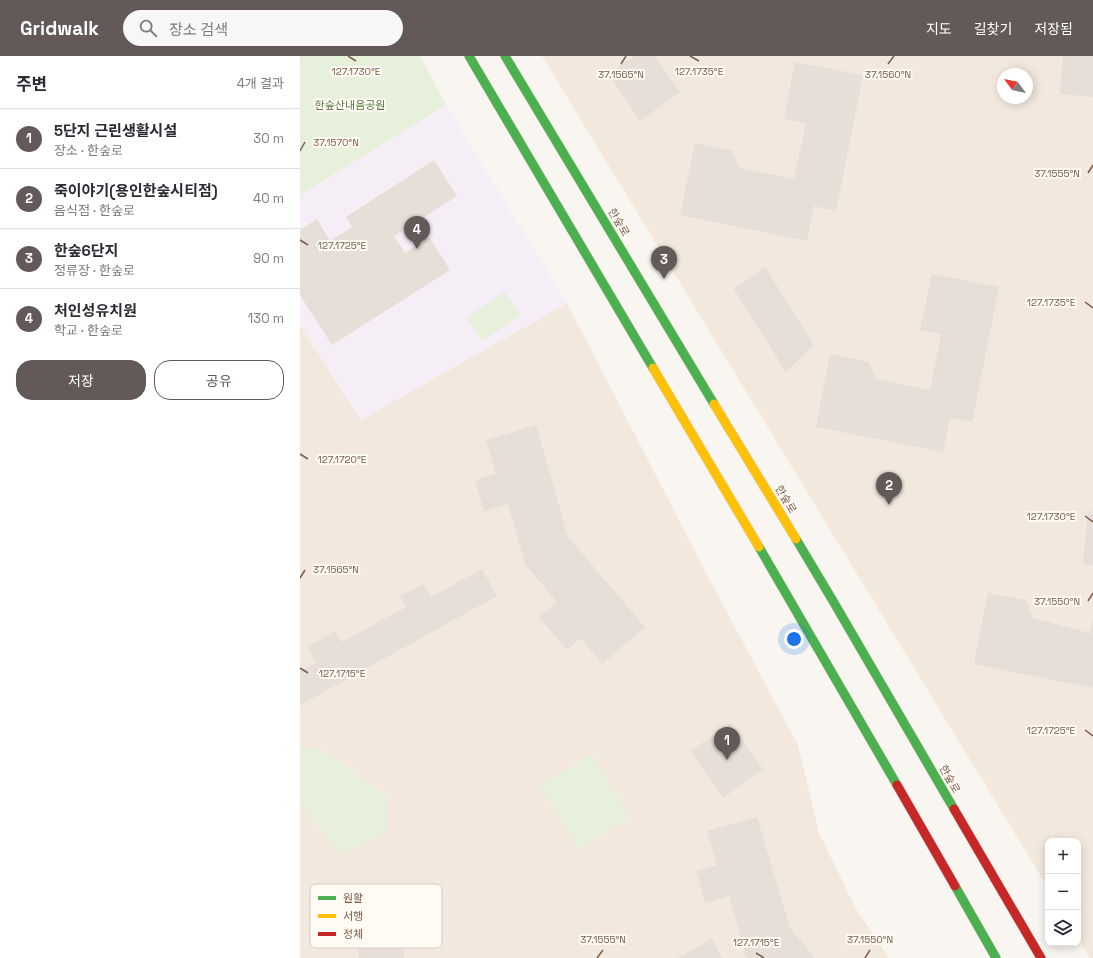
<!DOCTYPE html>
<html lang="ko">
<meta charset="utf-8">
<style>
:root{--surface:#fff;--page:#f7f7f7;--text:#2b2b33;--muted:#7c7c81;--line:#e1e1e2;--accent:#625958}
body{margin:0;font-family:"Space Grotesk","Noto Sans KR",sans-serif;background:var(--page);color:var(--text)}
.controls{position:absolute;right:12px;bottom:12px;display:grid;overflow:hidden;border-radius:8px;box-shadow:0 2px 10px #0003}
.controls button{width:36px;height:36px;display:grid;place-items:center;padding:0;border:0;border-bottom:1px solid var(--line);background:var(--surface);color:var(--text);font:20px sans-serif}
.compass{position:absolute;left:697px;top:12px;width:36px;height:36px;border-radius:50%;background:var(--surface);box-shadow:0 2px 10px #0003;rotate:302deg}
.you{position:absolute;left:494px;top:583px;width:14px;height:14px;margin:-10px;border:3px solid #fff;border-radius:50%;background:#1a73e8;box-shadow:0 0 0 6px #1a73e833}
.badge{display:grid;place-items:center;width:26px;height:26px;border-radius:50%;background:var(--accent);color:#fff;font-size:13px;font-weight:700}
.pin{position:absolute;translate:-50% -33px;filter:drop-shadow(0 1px 2px #0008)}
.pin::after{content:'';position:absolute;top:21px;width:14px;height:12px;background:inherit;clip-path:polygon(0 0,100% 0,50% 100%)}
.list{margin:0;padding:0;list-style:none}
h2{display:flex;justify-content:space-between;align-items:center;height:52px;margin:0;padding:0 16px;font-size:17px}
h2 small{font-size:13px;font-weight:400;color:var(--muted)}
.list li{display:grid;grid-template-columns:26px 1fr auto;gap:12px;align-items:center;box-sizing:border-box;height:60px;padding:0 16px;border-top:1px solid var(--line)}
.list b{display:block;font-size:15px;white-space:nowrap}
.list p{margin:0;font-size:13px;white-space:nowrap;color:var(--muted)}
.list em{font-size:13px;font-style:normal;color:var(--muted)}
.actions{display:flex;gap:8px;padding:12px 16px}
.actions a{flex:1;padding:9px 0;border:1px solid var(--accent);border-radius:16px;text-align:center;font-size:14px;color:var(--accent)}
.actions .main{background:var(--accent);color:#fff}
.icon{flex:none;width:22px;height:22px;fill:none;stroke:currentColor;stroke-width:2;stroke-linecap:round;stroke-linejoin:round}
.map{position:relative;flex:none;width:793px;height:902px;overflow:hidden}
header{display:flex;align-items:center;gap:24px;box-sizing:border-box;height:56px;padding:0 20px;background:var(--accent);color:#fff}
header strong{font-size:19px}
nav{display:flex;gap:22px;margin-inline-start:auto;font-size:14px}
.search{width:280px;height:36px;background:var(--page);display:flex;align-items:center;gap:10px;box-sizing:border-box;padding:0 14px;border-radius:22px;color:var(--muted);font-size:15px}
main{display:flex}
aside{flex:1;background:var(--surface)}
.map>svg:first-child{display:block}
.residential{fill:#f2e8de;fill-rule:evenodd}
.education{fill:#f6eef6}
.green{fill:#e7f0db}
.building{fill:#e6ded7}
.lines{fill:none;stroke-linecap:round;stroke-linejoin:round}
.fast-casing{stroke:#d9d2cb;stroke-width:10}
.slow-casing{stroke:#d9d2cb;stroke-width:10}
.jam-casing{stroke:#d9d2cb;stroke-width:10}
.path{stroke:#dcd5d0;stroke-width:2.5;stroke-dasharray:1 3;stroke-linecap:butt}
.fast{stroke:#4caf50;stroke-width:9}
.slow{stroke:#ffc107;stroke-width:9}
.jam{stroke:#c62828;stroke-width:9}
.ticks{fill:none;stroke:#7a5c4d;stroke-width:1.5}
.labels{text-anchor:middle;stroke-width:4;stroke-linejoin:round;paint-order:stroke}
.park-label{font-size:11px;fill:#537a41;stroke:#fffaf3}
.street-label{font-size:11px;fill:#7a5c4d;stroke:#fffaf3}
.key{fill:#fffaf3;stroke:#d7cbc1;stroke-width:1}
.key-label{font-size:11px;fill:#7a5c4d}
.ticks-label{font-size:10px;text-anchor:middle;fill:#7a5c4d;stroke:#fffaf3;stroke-width:4;stroke-linejoin:round;paint-order:stroke}
</style>
<header>
<strong>Gridwalk</strong>
<div class="search"><svg class="icon" aria-label="search" viewBox="0 0 24 24"><circle cx="10" cy="10" r="6"/><path d="M15 15l6 6"/></svg>장소 검색</div>
<nav><a>지도</a><a>길찾기</a><a>저장됨</a></nav>
</header>
<main>
<aside>
<h2>주변<small>4개 결과</small></h2>
<ul class="list">
<li><span class="badge">1</span><div><b>5단지 근린생활시설</b><p>장소 · 한숲로</p></div><em>30 m</em></li>
<li><span class="badge">2</span><div><b>죽이야기(용인한숲시티점)</b><p>음식점 · 한숲로</p></div><em>40 m</em></li>
<li><span class="badge">3</span><div><b>한숲6단지</b><p>정류장 · 한숲로</p></div><em>90 m</em></li>
<li><span class="badge">4</span><div><b>처인성유치원</b><p>학교 · 한숲로</p></div><em>130 m</em></li>
</ul>
<div class="actions"><a class="main">저장</a><a>공유</a></div>
</aside>
<div class="map">
<svg width="793" height="902" viewBox="0 0 793 902">
<rect width="100%" height="100%" fill="#f9f5f0"/>
<!-- residential -->
<path class="residential" d="M242,0H793V902H790L778,882V785H748V832ZM703,18H727V42H703Z
M267,247L413,530L498,689L519,777L556,853L589,902H0V269L61,364Z"/>
<!-- education -->
<path class="education" d="M146,49L267,247L61,364L0,269V139Z"/>
<!-- green -->
<path class="green" d="M0,0H120L146,49L0,139Z
M205,236L220,259L182,285L166,262Z
M0,691L23,693L87,741L86,776L40,799L0,746Z
M291,698L330,761L279,793L240,730Z"/>
<!-- building -->
<path class="building" d="M334,0H355L380,36L340,65L309,18Z
M763,0H793V41L760,38Z
M495,6L563,19L536,155L514,150L507,185L380,159L395,87L433,95L439,112L494,123L506,67L484,63Z
M134,104L157,140L94,180L105,197L129,181L150,214L32,289L0,239V174L17,163L30,185L52,171L46,161Z
M465,211L514,289L486,316L434,233Z
M632,218L699,231L672,366L650,362L643,396L516,371L530,298L569,306L576,323L630,334L641,278L620,274Z
M236,369L268,481L345,571L302,608L281,582L267,594L239,561L257,546L225,508L208,448L184,455L175,424L196,418L186,384Z
M788,455L793,456V510L783,508Z
M182,513L197,540L0,649V615L16,607L7,591L35,575L42,586L106,551L100,540L124,528L131,541Z
M688,537L726,544L733,562L790,577L793,564V632L674,608Z
M430,667L463,713L423,742L391,695Z
M457,761L490,872L515,902H449L446,900L429,840L405,847L396,815L417,809L407,775Z
M94,831L104,902H59L58,886L36,889L26,837Z
M412,883L422,902H378Z"/>
<g class="lines">
<defs>
<path id="fast" d="M169,0L353,312
M205,0L414,348
M496,483L533,545L654,753
M459,491L597,729
M655,830L696,902"/>
<path id="slow" d="M353,312L459,491
M414,348L496,483"/>
<path id="jam" d="M597,729L655,830
M654,753L741,902"/>
</defs>
<!-- fast casing -->
<use href="#fast" class="fast-casing"/>
<!-- slow casing -->
<use href="#slow" class="slow-casing"/>
<!-- jam casing -->
<use href="#jam" class="jam-casing"/>
<!-- path -->
<path class="path" d="M0,1L2,0"/>
<!-- fast -->
<use href="#fast" class="fast"/>
<!-- slow -->
<use href="#slow" class="slow"/>
<!-- jam -->
<use href="#jam" class="jam"/>
</g>
<!-- ticks -->
<path class="ticks" d="M48,0L56,5M390,0L399,5M321,8L326,0M588,8L594,0M0,95L5,86M788,117L793,109M0,184L8,189M785,246L793,252M0,398L8,403M785,460L793,466M0,522L5,514M788,545L793,537M0,612L8,617M785,674L793,680M456,897L464,902M297,902L303,894M565,902L570,894"/>
<g class="labels">
<!-- park labels -->
<g class="park-label">
<text x="50" y="53">한숲산내음공원</text>
</g>
<!-- street labels -->
<g class="street-label">
<text transform="translate(319 166) rotate(59)" y="4">한숲로</text>
<text transform="translate(486 443) rotate(59)" y="4">한숲로</text>
<text transform="translate(650 723) rotate(60)" y="4">한숲로</text>
</g>
</g>
<!-- legend -->
<rect x="10" y="828" width="132" height="64" rx="6" class="key"/>
<rect x="18" y="840" width="18" height="4" fill="#4caf50"/>
<rect x="18" y="858" width="18" height="4" fill="#ffc107"/>
<rect x="18" y="876" width="18" height="4" fill="#c62828"/>
<g class="key-label">
<text x="43" y="846">원활</text>
<text x="43" y="864">서행</text>
<text x="43" y="882">정체</text>
</g>
<g class="ticks-label">
<text x="56" y="19">127.1730°E</text>
<text x="399" y="19">127.1735°E</text>
<text x="321" y="22">37.1565°N</text>
<text x="588" y="22">37.1560°N</text>
<text x="36" y="90">37.1570°N</text>
<text x="757" y="121">37.1555°N</text>
<text x="42" y="193">127.1725°E</text>
<text x="751" y="250">127.1735°E</text>
<text x="42" y="407">127.1720°E</text>
<text x="751" y="464">127.1730°E</text>
<text x="36" y="517">37.1565°N</text>
<text x="757" y="549">37.1550°N</text>
<text x="42" y="621">127.1715°E</text>
<text x="751" y="678">127.1725°E</text>
<text x="303" y="887">37.1555°N</text>
<text x="570" y="887">37.1550°N</text>
<text x="456" y="890">127.1715°E</text>
</g>
</svg>
<div class="controls">
<button>+</button>
<button>−</button>
<button><svg class="icon" aria-label="layers" viewBox="0 0 24 24"><path d="M12 4l9 5-9 5-9-5zM3 14l9 5 9-5"/></svg></button>
</div>
<svg class="compass" viewBox="-18 -18 36 36"><path d="M0-13l5 13h-10z" fill="#e53935"/><path d="M0 13l5-13h-10z" fill="#7c7c81"/></svg>
<div class="you"></div>
<div class="pin badge" style="left:427px;top:704px">1</div>
<div class="pin badge" style="left:589px;top:449px">2</div>
<div class="pin badge" style="left:364px;top:223px">3</div>
<div class="pin badge" style="left:117px;top:193px">4</div>
</div>
</main>
